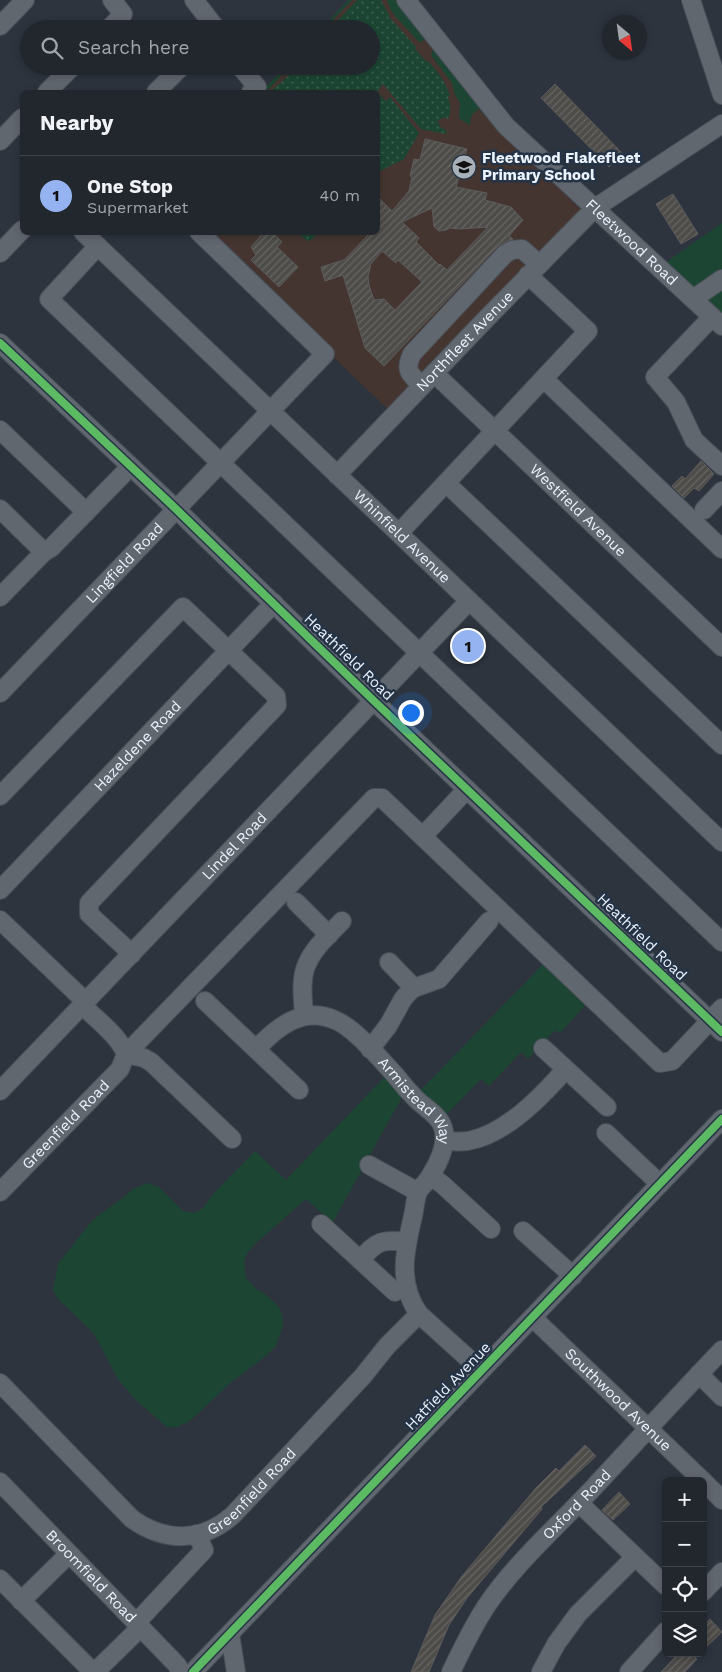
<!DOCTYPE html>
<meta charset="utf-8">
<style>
:root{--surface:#22272e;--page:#2a2f36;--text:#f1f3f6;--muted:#a2a5aa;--line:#3f444a;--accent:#95b2f1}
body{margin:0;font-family:"Work Sans",sans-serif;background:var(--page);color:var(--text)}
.controls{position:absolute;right:15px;bottom:15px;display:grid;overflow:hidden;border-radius:8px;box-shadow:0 2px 8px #0003}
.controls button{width:45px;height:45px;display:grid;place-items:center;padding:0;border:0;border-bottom:1px solid var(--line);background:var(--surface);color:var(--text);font:25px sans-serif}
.compass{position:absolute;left:602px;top:15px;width:45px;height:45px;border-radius:50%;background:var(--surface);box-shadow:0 2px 8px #0003;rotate:151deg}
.you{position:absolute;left:410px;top:712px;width:18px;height:18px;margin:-12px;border:4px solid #fff;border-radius:50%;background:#1a73e8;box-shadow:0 0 0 8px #1a73e833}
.badge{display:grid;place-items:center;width:32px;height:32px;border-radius:50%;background:var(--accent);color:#111;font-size:16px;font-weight:700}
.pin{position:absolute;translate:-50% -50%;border:2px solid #fff;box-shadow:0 1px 5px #0006}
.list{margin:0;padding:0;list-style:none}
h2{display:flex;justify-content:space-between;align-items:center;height:65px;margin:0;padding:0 20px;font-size:21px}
h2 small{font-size:16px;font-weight:400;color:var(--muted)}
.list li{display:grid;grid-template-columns:32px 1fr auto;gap:15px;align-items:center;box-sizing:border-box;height:80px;padding:0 20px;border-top:1px solid var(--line)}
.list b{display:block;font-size:19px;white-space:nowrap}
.list p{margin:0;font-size:16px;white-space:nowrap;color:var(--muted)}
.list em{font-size:16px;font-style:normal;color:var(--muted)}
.icon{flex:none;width:28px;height:28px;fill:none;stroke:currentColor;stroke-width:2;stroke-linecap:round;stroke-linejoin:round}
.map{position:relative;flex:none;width:722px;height:1672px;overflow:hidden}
.search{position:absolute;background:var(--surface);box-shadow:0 2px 8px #0003;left:20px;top:20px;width:360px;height:55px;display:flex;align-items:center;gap:12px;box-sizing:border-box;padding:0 18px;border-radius:28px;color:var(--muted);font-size:19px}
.panel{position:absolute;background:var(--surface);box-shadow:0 2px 8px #0003;left:20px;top:90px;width:360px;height:145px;border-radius:8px}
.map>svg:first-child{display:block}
.education{fill:#443530}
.grass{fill:#1c4633}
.park{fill:url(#park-dots)}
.building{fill:url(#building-hatch);stroke:#5c5c5c;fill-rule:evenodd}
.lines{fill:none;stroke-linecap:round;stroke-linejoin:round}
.minor-casing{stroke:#495058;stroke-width:20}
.minor{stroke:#61676f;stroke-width:18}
.cycleway-casing{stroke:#253346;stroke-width:11}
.cycleway{stroke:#5cba63;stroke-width:8}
.labels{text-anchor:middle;stroke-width:5;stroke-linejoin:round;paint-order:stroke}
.poi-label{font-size:15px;font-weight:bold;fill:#ebf3fd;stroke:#253346;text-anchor:start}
.street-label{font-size:15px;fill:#ebf3fd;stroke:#253346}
</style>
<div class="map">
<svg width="722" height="1672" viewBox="0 0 722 1672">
<defs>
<pattern id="park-dots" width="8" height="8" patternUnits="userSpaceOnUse" patternTransform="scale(1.25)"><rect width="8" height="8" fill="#1c4633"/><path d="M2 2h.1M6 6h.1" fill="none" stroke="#3d6151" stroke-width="1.8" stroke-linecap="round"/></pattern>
<pattern id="building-hatch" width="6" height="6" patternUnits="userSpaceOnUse" patternTransform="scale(1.25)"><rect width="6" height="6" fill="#4e4c49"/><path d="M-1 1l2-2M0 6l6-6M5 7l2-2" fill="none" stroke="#686664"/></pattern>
</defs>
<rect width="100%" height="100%" fill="#2d343e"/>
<!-- education -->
<path class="education" d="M348,0H406L506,126L595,208L394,415L204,233L378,232V92H261L286,66H371V29H321Z"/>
<!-- grass -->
<path class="grass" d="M348,0H352L324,29H321Z
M387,0H397L425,39L420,43L395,16L391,10Z
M434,47L488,113L484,115L479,109C472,113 470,118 470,125L461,120L459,117L460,103L455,95L452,83L431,55Z
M286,66H290L267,91L261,92Z
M722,223V326L659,267Z
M549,958L592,998L560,1033L555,1030L528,1059L521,1052L489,1086L481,1079L440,1121L414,1097Z
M391,1070L407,1088L328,1231L321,1224L325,1216L306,1199L255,1244L247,1253L244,1262L246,1278L256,1289L264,1293L279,1307L282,1315L283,1325L276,1346L266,1356L230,1383L201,1411L188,1422L176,1427H167L136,1400L118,1379L93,1332L58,1299L53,1290L58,1264L90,1223L100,1214L124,1197L133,1189L147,1183L159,1187L183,1211L193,1213L199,1211L204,1207L212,1195L255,1151L286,1180Z"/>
<!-- park -->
<path class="park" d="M357,0H381L391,19L416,47L415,49L427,62L428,61C437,71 446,82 450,96H448C450,104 452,112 448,119L444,117L438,121L440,127L446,130V134L421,129L383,84L377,92L386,101L390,97L419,133L404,159L378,172V92H270L287,77L295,66H371V29H330Z
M297,233H318L312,239L308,241Z"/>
<!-- building -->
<path class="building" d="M555,84L622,153L609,167L541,98Z
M425,139L467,149L456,187L487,193L485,200L511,207L523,220L509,236L513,239L507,241L497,247L384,366L365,348L343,275L325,281L321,267L344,260L371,232H378V197L392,211L409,191L412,177L410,176L414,159L420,160ZM432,208L434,227L439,231L446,230L450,228L459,229L488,227L447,270L440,264L439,265L416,242L419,238L402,222ZM382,251L396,263L398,260L422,282L395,310L384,299L374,300L369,285L368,277L371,264Z
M673,194L698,234L681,244L656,204Z
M264,232H272L282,242L277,247L298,267L279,287L251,260L256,255L251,247Z
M701,461L714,474L699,491L694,488L684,498L672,486L682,476L685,479Z
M585,1445L596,1456L541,1507L542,1509L467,1598L449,1625L429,1672H411L435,1615L462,1576L536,1488L556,1468L559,1471Z
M619,1492L630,1504L613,1520L602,1510Z
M710,1619L722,1632L703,1650V1626Z
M679,1653H691L697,1659L685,1672H661Z"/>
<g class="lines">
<defs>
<g id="minor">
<path d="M194,0L215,27V29"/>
<path id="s1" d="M406,0L506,126L722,326"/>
<path d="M691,0L722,95"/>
<path d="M0,26L25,0"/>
<path d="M109,29L123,14L112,0"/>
<path d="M240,66L257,87L251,92"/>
<path d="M47,92L73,66"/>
<path d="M156,92L182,66"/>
<path d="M0,141L22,118"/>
<path id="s2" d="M83,232L722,842"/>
<path d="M98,246L49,299L722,942"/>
<path d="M0,253L22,230"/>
<path d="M693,299L722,279"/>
<path d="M712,317L655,377L676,402L694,440L722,466"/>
<path d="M0,343L176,509L373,700L722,1032"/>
<path id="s3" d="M434,373L722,647"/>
<path d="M544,379L722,549"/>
<path d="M422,386C410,374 404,371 412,354L505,254L512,250L522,249L539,264"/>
<path d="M0,430L86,512"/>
<path id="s4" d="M337,475L483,322L595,208L722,124"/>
<path d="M446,483L722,745"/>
<path d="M0,509L44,552L51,548L130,467"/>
<path d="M704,510L722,491"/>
<path d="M399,533L588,331L528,275"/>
<path d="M0,597L44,552"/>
<path id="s5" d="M0,693L325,354L199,232"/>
<path d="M0,796L183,607L276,696L277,705L89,903V914L132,954"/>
<path d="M423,836L467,789"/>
<path id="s6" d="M0,890L274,603"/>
<path d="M296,902L329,935"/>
<path d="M0,920L86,1002"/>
<path d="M389,962L414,988"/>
<path d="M205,1001L299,1090"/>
<path d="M82,1005C97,1020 118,1035 126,1054L374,798H382L660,1063L672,1061L722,1008"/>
<path d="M304,1015C303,999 300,979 307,964C314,947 330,934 342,921"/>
<path d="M543,1048L607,1107"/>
<path id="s7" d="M256,1049C278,1026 303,1006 335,1020C355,1028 381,1060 396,1076C402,1084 409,1092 416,1099C424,1107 438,1115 442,1125C449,1141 439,1162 431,1175C428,1181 423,1185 419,1190C415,1197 415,1208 413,1216C405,1250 397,1283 419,1314"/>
<path d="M370,1049L388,1026L403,999L409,992L414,988L439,979L489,921"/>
<path id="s8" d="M0,1091L469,601"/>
<path d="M606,1133L660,1184"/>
<path d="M445,1141C452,1141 461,1142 468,1141C506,1134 541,1097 565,1070"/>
<path d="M369,1165L418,1192"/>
<path d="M431,1176L443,1185L491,1229"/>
<path id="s9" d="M0,1192L120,1069L126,1054L144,1058L151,1062L232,1139"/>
<path d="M321,1224L395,1292"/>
<path d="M523,1231L573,1276"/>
<path d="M360,1260C377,1241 381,1239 407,1242"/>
<path id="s10" d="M533,1318L703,1481"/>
<path d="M699,1374L722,1397"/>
<path id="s11" d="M0,1383L132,1519C166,1543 202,1542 233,1515L363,1376L387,1346L419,1314L481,1370"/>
<path d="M703,1481L722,1500"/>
<path id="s12" d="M0,1482L177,1665L181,1672"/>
<path d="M579,1503L666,1586"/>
<path d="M0,1579L93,1672"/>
<path d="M703,1592L722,1572"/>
<path d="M21,1601L69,1554"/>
<path d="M136,1623L204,1550L197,1534"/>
<path d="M230,1634L236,1672"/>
<path d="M95,1672L140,1628"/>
<path d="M193,1672L722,1119"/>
<path id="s13" d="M451,1672C462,1649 473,1626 487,1605C517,1561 559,1525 595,1486C637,1441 679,1395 722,1350"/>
<path d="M541,1672L556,1644L578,1614L635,1557"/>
<path d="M629,1672L666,1631"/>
</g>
</defs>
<!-- minor casing -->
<use href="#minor" class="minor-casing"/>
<!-- minor -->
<use href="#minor" class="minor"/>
<defs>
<path id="cycleway" d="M0,343L176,509L373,700L722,1032
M193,1672L722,1119"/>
</defs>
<!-- cycleway casing -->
<use href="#cycleway" class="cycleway-casing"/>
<!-- cycleway -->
<use href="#cycleway" class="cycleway"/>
</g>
<!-- icons -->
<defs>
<symbol id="school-disc" viewBox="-11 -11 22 22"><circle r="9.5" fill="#a8b0ba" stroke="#253346"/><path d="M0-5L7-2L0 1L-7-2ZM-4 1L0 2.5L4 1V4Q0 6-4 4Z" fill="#111"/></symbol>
</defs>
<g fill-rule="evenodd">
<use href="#school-disc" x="450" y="153" width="28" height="28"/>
</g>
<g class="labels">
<!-- poi labels -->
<g class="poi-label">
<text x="482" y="163">Fleetwood Flakefleet<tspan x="482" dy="17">Primary School</tspan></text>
</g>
<!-- street labels -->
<g class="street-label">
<text dy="5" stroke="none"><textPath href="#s1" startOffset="332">Fleetwood Road</textPath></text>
<text dy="5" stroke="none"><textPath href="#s4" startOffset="185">Northfleet Avenue</textPath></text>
<text dy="5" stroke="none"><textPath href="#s3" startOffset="199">Westfield Avenue</textPath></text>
<text dy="5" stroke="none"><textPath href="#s2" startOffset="441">Whinfield Avenue</textPath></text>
<text dy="5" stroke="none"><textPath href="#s5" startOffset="180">Lingfield Road</textPath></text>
<text transform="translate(349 657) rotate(44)" y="5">Heathfield Road</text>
<text dy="5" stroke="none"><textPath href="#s6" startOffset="199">Hazeldene Road</textPath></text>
<text dy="5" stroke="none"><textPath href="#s8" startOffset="339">Lindel Road</textPath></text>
<text transform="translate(642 937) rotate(44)" y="5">Heathfield Road</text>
<text dy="5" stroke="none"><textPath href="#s7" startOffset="206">Armistead Way</textPath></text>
<text dy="5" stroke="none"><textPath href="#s9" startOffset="94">Greenfield Road</textPath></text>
<text transform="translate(448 1386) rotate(-46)" y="5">Hatfield Avenue</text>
<text dy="5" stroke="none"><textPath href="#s10" startOffset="118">Southwood Avenue</textPath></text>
<text dy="5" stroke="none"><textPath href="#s11" startOffset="329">Greenfield Road</textPath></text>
<text dy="5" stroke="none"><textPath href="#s13" startOffset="211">Oxford Road</textPath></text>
<text dy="5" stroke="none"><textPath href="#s12" startOffset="131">Broomfield Road</textPath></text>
</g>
</g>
</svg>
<div class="controls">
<button>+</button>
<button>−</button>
<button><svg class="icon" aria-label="locate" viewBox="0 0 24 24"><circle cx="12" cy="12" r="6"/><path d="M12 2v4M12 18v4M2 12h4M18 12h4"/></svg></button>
<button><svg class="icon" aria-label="layers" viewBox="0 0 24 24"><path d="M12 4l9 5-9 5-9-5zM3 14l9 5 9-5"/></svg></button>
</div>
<svg class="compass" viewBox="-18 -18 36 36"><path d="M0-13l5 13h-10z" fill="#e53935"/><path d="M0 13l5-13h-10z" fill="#a2a5aa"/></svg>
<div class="you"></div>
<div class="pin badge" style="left:468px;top:646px">1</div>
<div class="search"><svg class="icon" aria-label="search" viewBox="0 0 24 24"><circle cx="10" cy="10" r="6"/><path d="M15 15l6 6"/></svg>Search here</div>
<section class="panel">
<h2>Nearby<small></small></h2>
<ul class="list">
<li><span class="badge">1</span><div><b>One Stop</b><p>Supermarket</p></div><em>40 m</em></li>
</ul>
</section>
</div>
